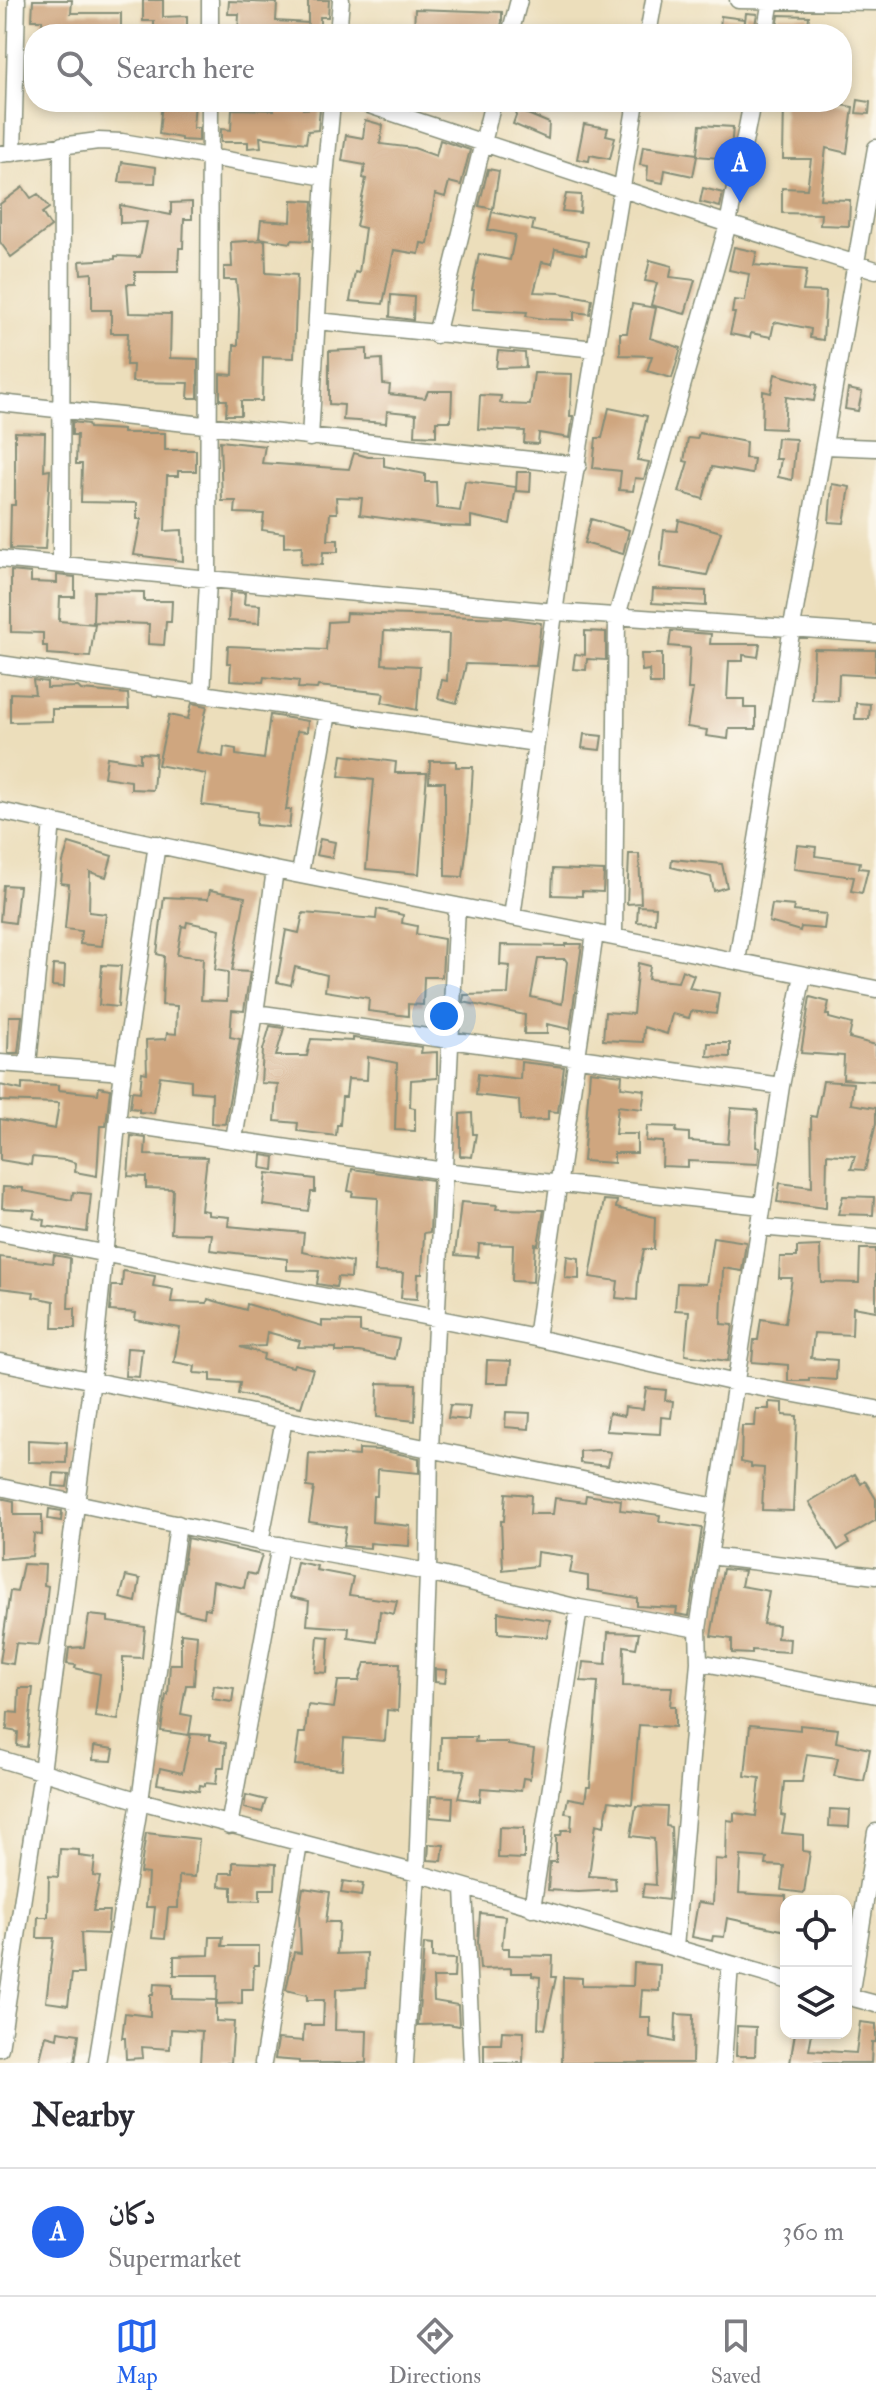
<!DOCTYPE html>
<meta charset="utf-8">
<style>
:root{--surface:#fff;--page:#f7f7f7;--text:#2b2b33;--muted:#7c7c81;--line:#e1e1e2;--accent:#2563eb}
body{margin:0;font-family:"IM FELL Double Pica",Amiri,serif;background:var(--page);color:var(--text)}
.controls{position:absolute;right:24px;bottom:24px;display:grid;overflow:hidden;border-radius:16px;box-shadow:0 4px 12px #0003}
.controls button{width:72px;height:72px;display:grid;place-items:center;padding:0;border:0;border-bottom:2px solid var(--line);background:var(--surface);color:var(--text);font:40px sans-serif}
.you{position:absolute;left:444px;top:1016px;width:28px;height:28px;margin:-20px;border:6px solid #fff;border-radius:50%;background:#1a73e8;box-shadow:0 0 0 12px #1a73e833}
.badge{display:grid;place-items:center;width:52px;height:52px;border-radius:50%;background:var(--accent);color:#fff;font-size:26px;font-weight:700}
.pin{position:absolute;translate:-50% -66px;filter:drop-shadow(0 2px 4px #0008)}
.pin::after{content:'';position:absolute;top:42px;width:28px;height:24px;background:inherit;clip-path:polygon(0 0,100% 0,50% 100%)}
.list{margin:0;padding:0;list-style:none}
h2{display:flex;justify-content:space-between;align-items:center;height:104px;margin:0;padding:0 32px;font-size:34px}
h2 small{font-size:26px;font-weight:400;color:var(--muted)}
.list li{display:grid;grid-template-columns:52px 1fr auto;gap:24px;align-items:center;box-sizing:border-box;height:128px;padding:0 32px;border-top:2px solid var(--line)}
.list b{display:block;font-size:30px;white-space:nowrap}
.list p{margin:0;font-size:26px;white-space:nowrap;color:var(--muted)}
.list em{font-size:26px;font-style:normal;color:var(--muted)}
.icon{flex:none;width:44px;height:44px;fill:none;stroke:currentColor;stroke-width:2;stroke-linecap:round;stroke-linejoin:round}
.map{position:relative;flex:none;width:876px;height:2063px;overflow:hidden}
.search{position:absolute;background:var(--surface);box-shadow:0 4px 12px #0003;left:24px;right:24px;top:24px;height:88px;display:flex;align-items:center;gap:20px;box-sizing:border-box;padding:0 28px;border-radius:32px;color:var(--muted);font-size:30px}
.sheet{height:232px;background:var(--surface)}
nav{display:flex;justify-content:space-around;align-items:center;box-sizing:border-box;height:112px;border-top:2px solid var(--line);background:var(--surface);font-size:22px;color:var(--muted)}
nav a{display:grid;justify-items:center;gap:4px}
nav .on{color:var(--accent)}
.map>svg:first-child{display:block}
.building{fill:#cfa67f;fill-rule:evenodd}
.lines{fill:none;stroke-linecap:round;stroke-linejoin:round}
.minor-casing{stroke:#868e78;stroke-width:19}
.minor{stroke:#fff;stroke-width:16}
</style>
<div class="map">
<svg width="876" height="2063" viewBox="0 0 876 2063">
<rect width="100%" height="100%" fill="#fbf7ec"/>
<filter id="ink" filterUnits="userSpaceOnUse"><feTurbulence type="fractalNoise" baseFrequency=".0125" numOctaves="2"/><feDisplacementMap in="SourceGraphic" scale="16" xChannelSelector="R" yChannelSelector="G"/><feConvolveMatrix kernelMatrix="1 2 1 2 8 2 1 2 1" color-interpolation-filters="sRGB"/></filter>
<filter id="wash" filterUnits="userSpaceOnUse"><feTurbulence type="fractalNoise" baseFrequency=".006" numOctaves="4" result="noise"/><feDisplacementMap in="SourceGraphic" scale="32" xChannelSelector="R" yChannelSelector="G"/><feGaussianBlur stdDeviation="1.8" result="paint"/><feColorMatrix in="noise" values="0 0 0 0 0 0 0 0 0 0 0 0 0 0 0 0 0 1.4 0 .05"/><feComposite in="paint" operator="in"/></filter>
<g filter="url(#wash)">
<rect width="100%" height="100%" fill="#ecdebb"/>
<g id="blocks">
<!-- building -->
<path class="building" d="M33,0H72L71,13H121V34H43L42,20H32Z
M143,0H163V17L187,16V34H154V21H143Z
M308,0H329L328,17H320V34H238L239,14H228L229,1L277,3L276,21L308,23Z
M415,9L502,12V22L500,30L414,28Z
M746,13L757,14L754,31L744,30Z
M779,15L809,16L807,34H776Z
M721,16L744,19L743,32L720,30Z
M858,100L870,102L869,114L856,113Z
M162,102H195L193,128H199V141L181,140V138L159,134Z
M286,102H304L303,109L320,108L318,130L308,131L306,143L260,137L261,147L248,148V142H221V129L231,130L232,109L274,110L273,104Z
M784,102H824L853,107L847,153L826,148L820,199L850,200L849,226L820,225L821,214L782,213V188L807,189L811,159H783Z
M518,110L549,123L548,139L513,124Z
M365,120L383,125L380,144L414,148L436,156L440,140L470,150L461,185L449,182L445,197L435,194L428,244L421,243L419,254L394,250L383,304L350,301L355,272L359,273L365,228L356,226L366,179L363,178L365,165L342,161L346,135L363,138Z
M584,124L608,128L606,135L615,137L610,159L590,155L589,161L577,159Z
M700,125L733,127L730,159L697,156L693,176L665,170L663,183L647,180L648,166L640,165L643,146L697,154Z
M122,162L156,167L155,183L119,182Z
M488,169L499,171L493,209L479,206Z
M23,187L31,198L38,194L49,208L42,213L51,227L11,257L0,242V204Z
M703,188L723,193L720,207L700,202Z
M566,194L581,195L580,213L562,211Z
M292,200L313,201L310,241L292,240L291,243L259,238L261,220L291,222Z
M192,202V219H184L183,248H179L178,272H135V284H127L129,313L171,314L170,358L198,359V398H188L189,383L132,382L133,365H126L128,333H111V310H92V273L81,274L80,261L115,259V256L140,257L147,222L120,223V205L171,215V203Z
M492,212L534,221L532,230L588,242L586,255L555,249L552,264L542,262L534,292L560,293L592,299L590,314L574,312V320L543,319L526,316L527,312L472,309L474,290H472L479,254L510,260L515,235L488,230Z
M265,240L266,273L297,275L294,358L263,357L262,401H241V415H226L227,400H220V374L233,375L234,345H238L239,308L236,280H224V267H232L231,242Z
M734,247L757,252L754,265L807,270L803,291L826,292L823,340L810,338L811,329L778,322L774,323L771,337L751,333L750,338L730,334L735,313H732L734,300L745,301L749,274L729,270Z
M650,260L672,266L670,277L695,280L685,314L651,305L657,283L645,281Z
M391,295L414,297L413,320L390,317Z
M632,304L656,308L650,338L681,348L672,378L647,371L652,356L620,355V333H627Z
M367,349V360L382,359L383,384L390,385L389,394L425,398L428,391H452L451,421H436V436L415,435L416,414L387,411L386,423L343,420L344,405L329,404V351Z
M498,351L525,353L526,367L496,368Z
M534,373L572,374L570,416H573L570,438L539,433L538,444L524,443L525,431L478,429L480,395L501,396L500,403L504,404L530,405Z
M775,374L817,385L814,401L786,397L784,429L762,428L763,391L771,393Z
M848,389L862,392L858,411L845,409Z
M609,408L647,416L637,460L649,462L644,479L635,478L633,491L619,490L621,471L593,468L596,438H602Z
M72,422L88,424L89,428L123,430V433H165V450H196V471H178V476H167L165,531L182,530L183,561L134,555L141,519H137V503L81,502L82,464H76L77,435H72Z
M15,432L45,433L44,471L50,470L45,550L10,549L11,505H15Z
M699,433L746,442L745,458L754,459L752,474L712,467L703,499L679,492L688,462L684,461L688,438L697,439Z
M777,438L796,439L792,480L778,477L781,459H775Z
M220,441L265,446L262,463L349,469L354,453L368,457H384V466L425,474V482H436L437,508L460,511L465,481L516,487L510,524L471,516V527L441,526L360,515L362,498L336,497L337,513H330L328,540H338V552H323L322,565L301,564L302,546L284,547V533L262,530L264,514L235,513L236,501H222Z
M517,472H531L530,492L516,491Z
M832,484L850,487L844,523L829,522Z
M591,519L629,530L623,554L584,543Z
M679,520L721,532L707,575L660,567L664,530L677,531Z
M11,571L31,573V582L57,583V575L75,577V597H60L59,621L95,624L90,657L47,654V646H43V633L11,632Z
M653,589L706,591V606L652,603Z
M94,591L144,592V601H172L171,622H166L164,645L148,644L149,624L93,622Z
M230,592L245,593L244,604L260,605L259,623L228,621Z
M346,613L507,618L541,623L536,666L466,664L457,703L438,698L442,680L447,681L449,634L384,631L382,664L420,666L417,710L382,702L384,693L318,686L317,689L298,688L299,681L264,677L263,682L230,680L231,663H227L228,646L326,650L328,622L345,621Z
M585,631L606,632V660L587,659L586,670L573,669L575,654L585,655Z
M671,631L711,634L710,644H760L758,657L743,655V661H729L727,699H744V708H756V729H729L728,739L706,736L707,730L687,727L693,689H688L690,648L669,646Z
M814,649L876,650L875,676L839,674L838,701L812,700Z
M641,654H662V684H650L649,670L642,671Z
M33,680L47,682V688L78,687L81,690L128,694L129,709H52V721L10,722V693L35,694Z
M192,703L207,706L197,752L223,757L224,747L236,749V755L264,759L270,715L308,721L307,732L297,731L286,810H291L289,828L256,825L257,812L202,805L206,774L158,765L169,715L188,719Z
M856,703L870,704L869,719H855Z
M584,734L602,736L600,750L582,748Z
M140,753L156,754L153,790L131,789V781L104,777L107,757L140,762Z
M342,755L396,762L395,773H427L419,874L366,869L374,780L339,776Z
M430,761H456V767H473L469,831L463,877L445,876V782H429Z
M320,839L335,842L332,858L316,855Z
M69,843L112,856L106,877L90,872L89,912L106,914L102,946L80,944L81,931L65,929L69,884L61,883L63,862Z
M797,845L816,847L815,856L860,862L859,868L868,869L862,893L851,891L854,877L794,869Z
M629,854H639L641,903L627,904Z
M672,859L722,864L727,887L714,891L711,877L671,867Z
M553,869L604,871L603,892L582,891V896L552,895Z
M3,885L19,886L15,923L0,921Z
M210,890L245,897L232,971L250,972L244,1011L232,1010L230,1037L240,1039L225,1124L211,1123L212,1093L191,1091V1080L160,1076L154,1113L139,1112V1109L130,1108L132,1091L140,1092L142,1072L147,1073L146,1040L166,1039L167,1033L176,1034L177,1006L162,1005L164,956L157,954L164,897L208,899ZM187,922L220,929L215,970L228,972L227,1001L201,1000L203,958L177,955L182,926L186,927Z
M772,904L794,906L793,911L826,914L824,929L801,927L800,931L769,922Z
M638,906L656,907L655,923L637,922Z
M377,909L403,915L402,923L417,926L416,934L444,939L442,977H424L423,1005L408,1004V1016L368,1011L369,998L325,991L327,975L295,967L291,985L277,982L286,930L299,933L303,913L376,919Z
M565,944H582L570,1029L547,1024V1034H524L525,1015L463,1002L464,995L508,994L510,966L500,965L501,945L565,946ZM538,959H565L567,962L562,1004L531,997Z
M638,963L650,966L648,979L678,982L682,970L694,975L689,988L719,993L716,1014L691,1011L689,1018L672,1014L667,1034L644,1027L643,1042L603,1040L605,1012L633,1014Z
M53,965L65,966L64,987L52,986Z
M102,965L121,966L118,1007L99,1005Z
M810,997L829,1002L826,1015H829V1018L852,1024L849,1038L876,1045V1081L843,1079L844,1056L801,1053Z
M9,1016H22L18,1053H8Z
M270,1026L284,1028L276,1056H307L311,1039L353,1041V1038L422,1047L421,1053L437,1052V1078L411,1080L410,1107L415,1108V1131L395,1130L397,1063L368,1057L367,1080L348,1079L346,1097H342L340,1125H337L336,1136L297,1131L298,1123L275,1121L278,1084L261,1083L263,1050Z
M708,1043H730V1057L707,1056Z
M521,1062L564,1067L558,1112L548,1111V1120L520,1121L519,1100L476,1095L478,1074L520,1079Z
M590,1071L622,1075L621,1087L645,1090L642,1109L618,1106L615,1134H637V1153H614V1163L583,1161Z
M823,1081L853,1083L851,1104L876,1108V1123L865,1170L851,1169L855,1156L827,1154L826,1208L777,1202L780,1183L812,1187L811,1116L816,1117Z
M22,1083L58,1085V1090L98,1094L99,1087L110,1089L106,1126H100L97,1176L75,1172L76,1163L66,1160L32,1157L31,1165L0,1160V1119L55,1129L59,1103L0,1101V1085L22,1090Z
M731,1108L758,1110L756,1147L760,1148L758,1164L688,1161V1167L662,1166L663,1142L646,1141L647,1126L677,1127L676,1132L689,1133V1141L728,1144Z
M472,1113L473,1134H476L472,1157L460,1156V1114Z
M131,1136L146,1138L145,1155L207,1157L201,1210L208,1211V1215L229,1217L228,1226L304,1233L302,1252L352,1262L351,1278L338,1277L336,1287L317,1284L319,1271L287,1270V1259L210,1250L212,1234L171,1233L173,1189L146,1188V1177L128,1176Z
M262,1155L275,1157L274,1170L261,1168Z
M352,1169L432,1180L430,1232L424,1233L422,1274H418L417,1299L401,1298L403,1273L375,1272L378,1198L352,1196L353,1192L348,1191Z
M267,1173L315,1179V1192H311L308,1211L263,1205Z
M3,1187L23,1188V1191L72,1200L73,1192L91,1194L87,1232L44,1226L45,1220L33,1218L35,1210L2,1208Z
M843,1196L874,1197L873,1215L838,1214Z
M604,1200L617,1201L616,1208L655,1217L654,1249H644L638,1278L637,1300L616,1298L618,1281L590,1277Z
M461,1202L497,1205L496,1209L544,1210L538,1245L535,1244L533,1282L512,1281L513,1245L479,1244L478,1257L455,1255Z
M713,1237L746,1242L742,1271L723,1268L721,1324L733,1325L728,1361L685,1355L689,1311L675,1310L677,1283L706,1284Z
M820,1246L821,1282L859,1283L860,1249H876V1311L853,1307L852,1335L814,1333L811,1358L837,1360L836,1380L809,1378V1381H788V1365L752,1362L754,1340H758L761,1319L785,1323L792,1278H779L780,1257H797V1247Z
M54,1255L70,1258L68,1308H75V1328H53L54,1301L33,1297L34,1292L0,1288V1257L53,1263Z
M567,1256L579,1258V1279L565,1278Z
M123,1271L155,1276L153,1286L173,1289L171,1302L207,1303L208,1299L246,1310L247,1304L322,1326V1321L360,1322V1332L399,1339L395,1359L359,1352H336V1348L298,1347L300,1341L267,1332L265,1346L240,1347L264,1354L263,1360L293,1367L294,1364L313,1369L301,1407L238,1394L240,1383L211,1381V1374L194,1373L195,1366L174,1362L180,1328L135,1320L136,1313L110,1311L112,1286H122Z
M127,1348L142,1349L139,1377L125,1376Z
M487,1360L511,1361L509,1383H486Z
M378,1383L416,1384L415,1421L377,1417Z
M646,1388L666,1390L665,1400L673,1401L671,1418L661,1417L660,1434L606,1431L609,1413L624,1416L625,1407L643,1409Z
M769,1402L783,1403V1415L797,1416L793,1511L762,1510L764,1468L751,1467V1464L741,1462L742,1426H755L756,1409H769Z
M450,1405L470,1406L468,1420L448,1418Z
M506,1412L530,1413L529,1429L505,1427Z
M28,1440L67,1442L66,1463L28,1462Z
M359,1449L380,1450L419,1458V1473L378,1469L377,1496H373L372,1522L410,1526L409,1546L370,1543V1548L343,1546L346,1527L309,1522L314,1488L307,1487L309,1453L359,1456Z
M600,1450L611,1452L608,1466L580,1463V1451Z
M54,1473L69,1474L67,1487L53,1486Z
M855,1474L861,1484L865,1481L876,1499V1520L846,1538L849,1543L838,1550L809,1502Z
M506,1493L531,1495L530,1514H553L555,1498L585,1502L586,1495L621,1500L620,1510L660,1515L659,1521L702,1528L689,1616L676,1614L677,1608L637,1606V1598L588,1590V1576L570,1573L573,1557L537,1552L536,1566L503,1570L501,1521H504Z
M0,1498L14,1501V1515H42V1535L34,1534L32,1556L0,1559Z
M49,1509L62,1511L61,1521L48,1519Z
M187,1538L262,1555L256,1575L247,1573L244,1588L213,1581L210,1609L205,1608L204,1617L177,1611Z
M297,1562L317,1566L316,1570L353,1577L349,1595L397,1601L394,1614L380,1611L377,1642L348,1638L349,1628L307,1625L309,1601L290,1597Z
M23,1564L45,1565L44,1585L48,1586L44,1622L39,1645L16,1643L13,1664L0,1662L10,1591L17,1592Z
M723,1569L744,1571L741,1586L769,1591L763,1624L778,1625L777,1638L790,1639L789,1652L752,1650V1654L732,1653V1639L711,1636Z
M126,1576L140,1579L136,1602L120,1598Z
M498,1612L550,1620L547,1637L498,1633Z
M89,1615L108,1617V1622L145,1627L142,1658L123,1657V1691L118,1720L95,1717L100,1674L75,1668L76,1665L67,1664L69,1648L84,1647Z
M608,1632L639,1633L636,1648L624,1646L623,1686L672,1687L670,1706H675V1727L639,1725L632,1804L609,1801L604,1826L596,1824L589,1876L615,1878L616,1890L578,1892L548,1890L550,1862H556V1835H561L562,1830H571L572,1814L565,1813L568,1798L585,1801L587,1787H590L598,1682L581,1681L583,1662L606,1664Z
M181,1633L197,1635L194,1685H186L181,1714L192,1716L189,1735L161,1731L166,1695H168L170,1664H181Z
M318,1636L329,1637L327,1673L315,1672Z
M365,1663H400L398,1711L387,1710L385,1741L344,1738L342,1769L295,1765L299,1733H305L308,1705L334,1708L338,1681H359Z
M435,1669L447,1670L445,1683L435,1682Z
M214,1685L234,1688L232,1702L212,1699Z
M19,1688H33L27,1747L17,1746L18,1732L7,1730L8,1712L18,1713Z
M750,1725L800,1730V1725L838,1729L836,1742L870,1749L864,1781L834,1776L838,1758L807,1754L802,1782H784L781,1815L785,1816L782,1833L803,1835V1851L810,1852L804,1893L781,1890L784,1866L766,1865L767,1858L741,1856L739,1893L786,1896V1931L727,1918L724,1937L713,1936L712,1941L692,1937L698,1902L713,1904L715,1859L726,1860L727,1820L734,1821V1813L756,1816L760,1778L745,1776Z
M191,1734L210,1735V1740L226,1743L224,1767H218L216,1784L205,1783V1786L200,1785L199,1791L157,1784L160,1768L182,1773Z
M441,1737H476L475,1742H508V1745L534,1749L530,1779L523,1778L521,1791L481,1788L480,1801L458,1798L465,1770L440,1769Z
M94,1746L114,1749L112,1761L93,1760Z
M246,1795L266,1800L262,1812L244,1808Z
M431,1796L453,1797L452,1819L430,1817Z
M636,1806L667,1807L666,1826L671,1827L672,1855L668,1900L642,1897L644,1884L656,1885L654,1839L631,1836Z
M830,1809L850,1810L849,1827L829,1826Z
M499,1827L524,1828V1859L498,1858Z
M146,1833L199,1839L195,1877L179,1876L178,1908H168L165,1939L152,1938L155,1907H146L148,1874L140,1873Z
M429,1844L444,1845L442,1861L428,1860Z
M60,1849L79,1850V1856L95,1858L93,1876L100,1877L93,1911H109L107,1934L81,1933L83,1974H72L68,2005L46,2002L54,1938H37L38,1917H48L49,1876L58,1877Z
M233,1862L276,1864L275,1889H260V1901L232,1900V1887L219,1886L220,1873H233Z
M343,1881L363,1884L361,1896L341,1893Z
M303,1888L330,1892L326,1922H339L337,1954L367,1953L366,1987L336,1989L335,2030L367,2031L366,2063H299V2061L275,2059L278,2039L303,2041L304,2025H323L324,2000H307V1995L286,1990L294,1952L301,1953L299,1913Z
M480,1913L505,1916L502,1948H509V1955L553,1956L552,1977H556L545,2029L538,2028L540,1977L532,1976V1973H511V1968L480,1969L478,1942Z
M210,1937H223L222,1946H259V1965H254L253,1989H242V2003L217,2004L218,1975H174V1956L209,1955Z
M424,1944L432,1945V1958L455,1959L454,1978H433L434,2001L458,2005L459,2026L448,2024L418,2025Z
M634,1963L660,1965L659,1991L642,1990L640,2017H650V2037L675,2042L676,2014L693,2015L692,2063H562L563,1977L582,1978V1985L633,1986Z
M154,1984L172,1985V1999L216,2000V2021L234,2022L231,2063H200L202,2031L171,2029L170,2049L142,2047L143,2058L126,2059L125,2038H122L125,2013L150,2016V1995H153Z
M860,2022L876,2024V2042H872L871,2063H790L795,2033H812L809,2050L856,2053Z
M737,2026L756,2027L755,2056H736Z
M58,2031L79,2034L75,2063H39L46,2035L57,2038Z
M502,2031L524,2032L523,2063H484V2044H501Z"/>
</g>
</g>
<g filter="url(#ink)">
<use href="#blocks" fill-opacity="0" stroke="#868e78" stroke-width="2"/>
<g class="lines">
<defs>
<path id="minor" d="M210,0V34
M738,0L876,2
M338,34L341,0
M510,34L519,0
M648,34L654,0
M765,34L771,0
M360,102L728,224L876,270
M13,153L17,0
M0,154L98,141L122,142L325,177
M317,321L596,349
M436,335L493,102
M0,403L578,465
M310,438L325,177L332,102
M825,446L876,448
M0,559L556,612L876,634
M61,565L62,145
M0,664L536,743
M202,694L208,581L210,102
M0,811L275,870L876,989
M300,874L328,713
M512,917L566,527L636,102
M614,937L617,616L728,224L752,102
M737,961L792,627L876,148
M255,1013L781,1086
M0,1063L123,1072
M28,1064L52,822
M118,1123L444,1171L762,1206
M234,1139L255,1013L275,870
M759,1227L876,1237
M0,1233L536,1338L736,1383L876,1409
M536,1338L595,933
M0,1362L716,1507
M0,1487L260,1542L428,1572L579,1608L698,1629
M260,1542L284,1420
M709,1556L876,1576
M699,1662L876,1695
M0,1759L140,1801L417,1873L786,1980
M229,1826L280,1545
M464,1888L472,2063
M532,1908L579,1608
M675,1948L699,1662L698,1629L781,1086L803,975
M846,1996L876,2004
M850,1997L876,1832
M0,2048L42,1772L92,1379L120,1094L157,844
M97,2063L140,1801L178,1524
M263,2063L299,1844
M405,2063L417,1873L428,1572L430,1448L457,906
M723,2063L730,1965"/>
</defs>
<!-- minor casing -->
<use href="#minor" class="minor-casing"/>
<!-- minor -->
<use href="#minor" class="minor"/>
</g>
</g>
</svg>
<div class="controls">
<button><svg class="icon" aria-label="locate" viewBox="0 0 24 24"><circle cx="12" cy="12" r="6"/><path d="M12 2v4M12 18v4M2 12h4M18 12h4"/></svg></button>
<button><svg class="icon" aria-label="layers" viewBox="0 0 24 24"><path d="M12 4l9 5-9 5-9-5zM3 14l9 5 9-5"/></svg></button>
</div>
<div class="you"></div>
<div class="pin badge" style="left:740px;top:203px">A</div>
<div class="search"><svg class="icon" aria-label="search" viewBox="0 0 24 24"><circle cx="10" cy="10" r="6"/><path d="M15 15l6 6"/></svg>Search here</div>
</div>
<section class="sheet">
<h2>Nearby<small></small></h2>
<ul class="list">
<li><span class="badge">A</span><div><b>دكان</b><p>Supermarket</p></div><em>360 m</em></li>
</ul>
</section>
<nav>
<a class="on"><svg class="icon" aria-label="map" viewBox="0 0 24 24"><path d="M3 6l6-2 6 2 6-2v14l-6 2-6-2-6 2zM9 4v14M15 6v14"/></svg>Map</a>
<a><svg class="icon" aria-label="directions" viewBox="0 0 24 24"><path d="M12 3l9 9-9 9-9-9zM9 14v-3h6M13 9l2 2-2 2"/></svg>Directions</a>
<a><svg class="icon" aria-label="saved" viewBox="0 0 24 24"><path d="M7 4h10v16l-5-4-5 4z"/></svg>Saved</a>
</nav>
